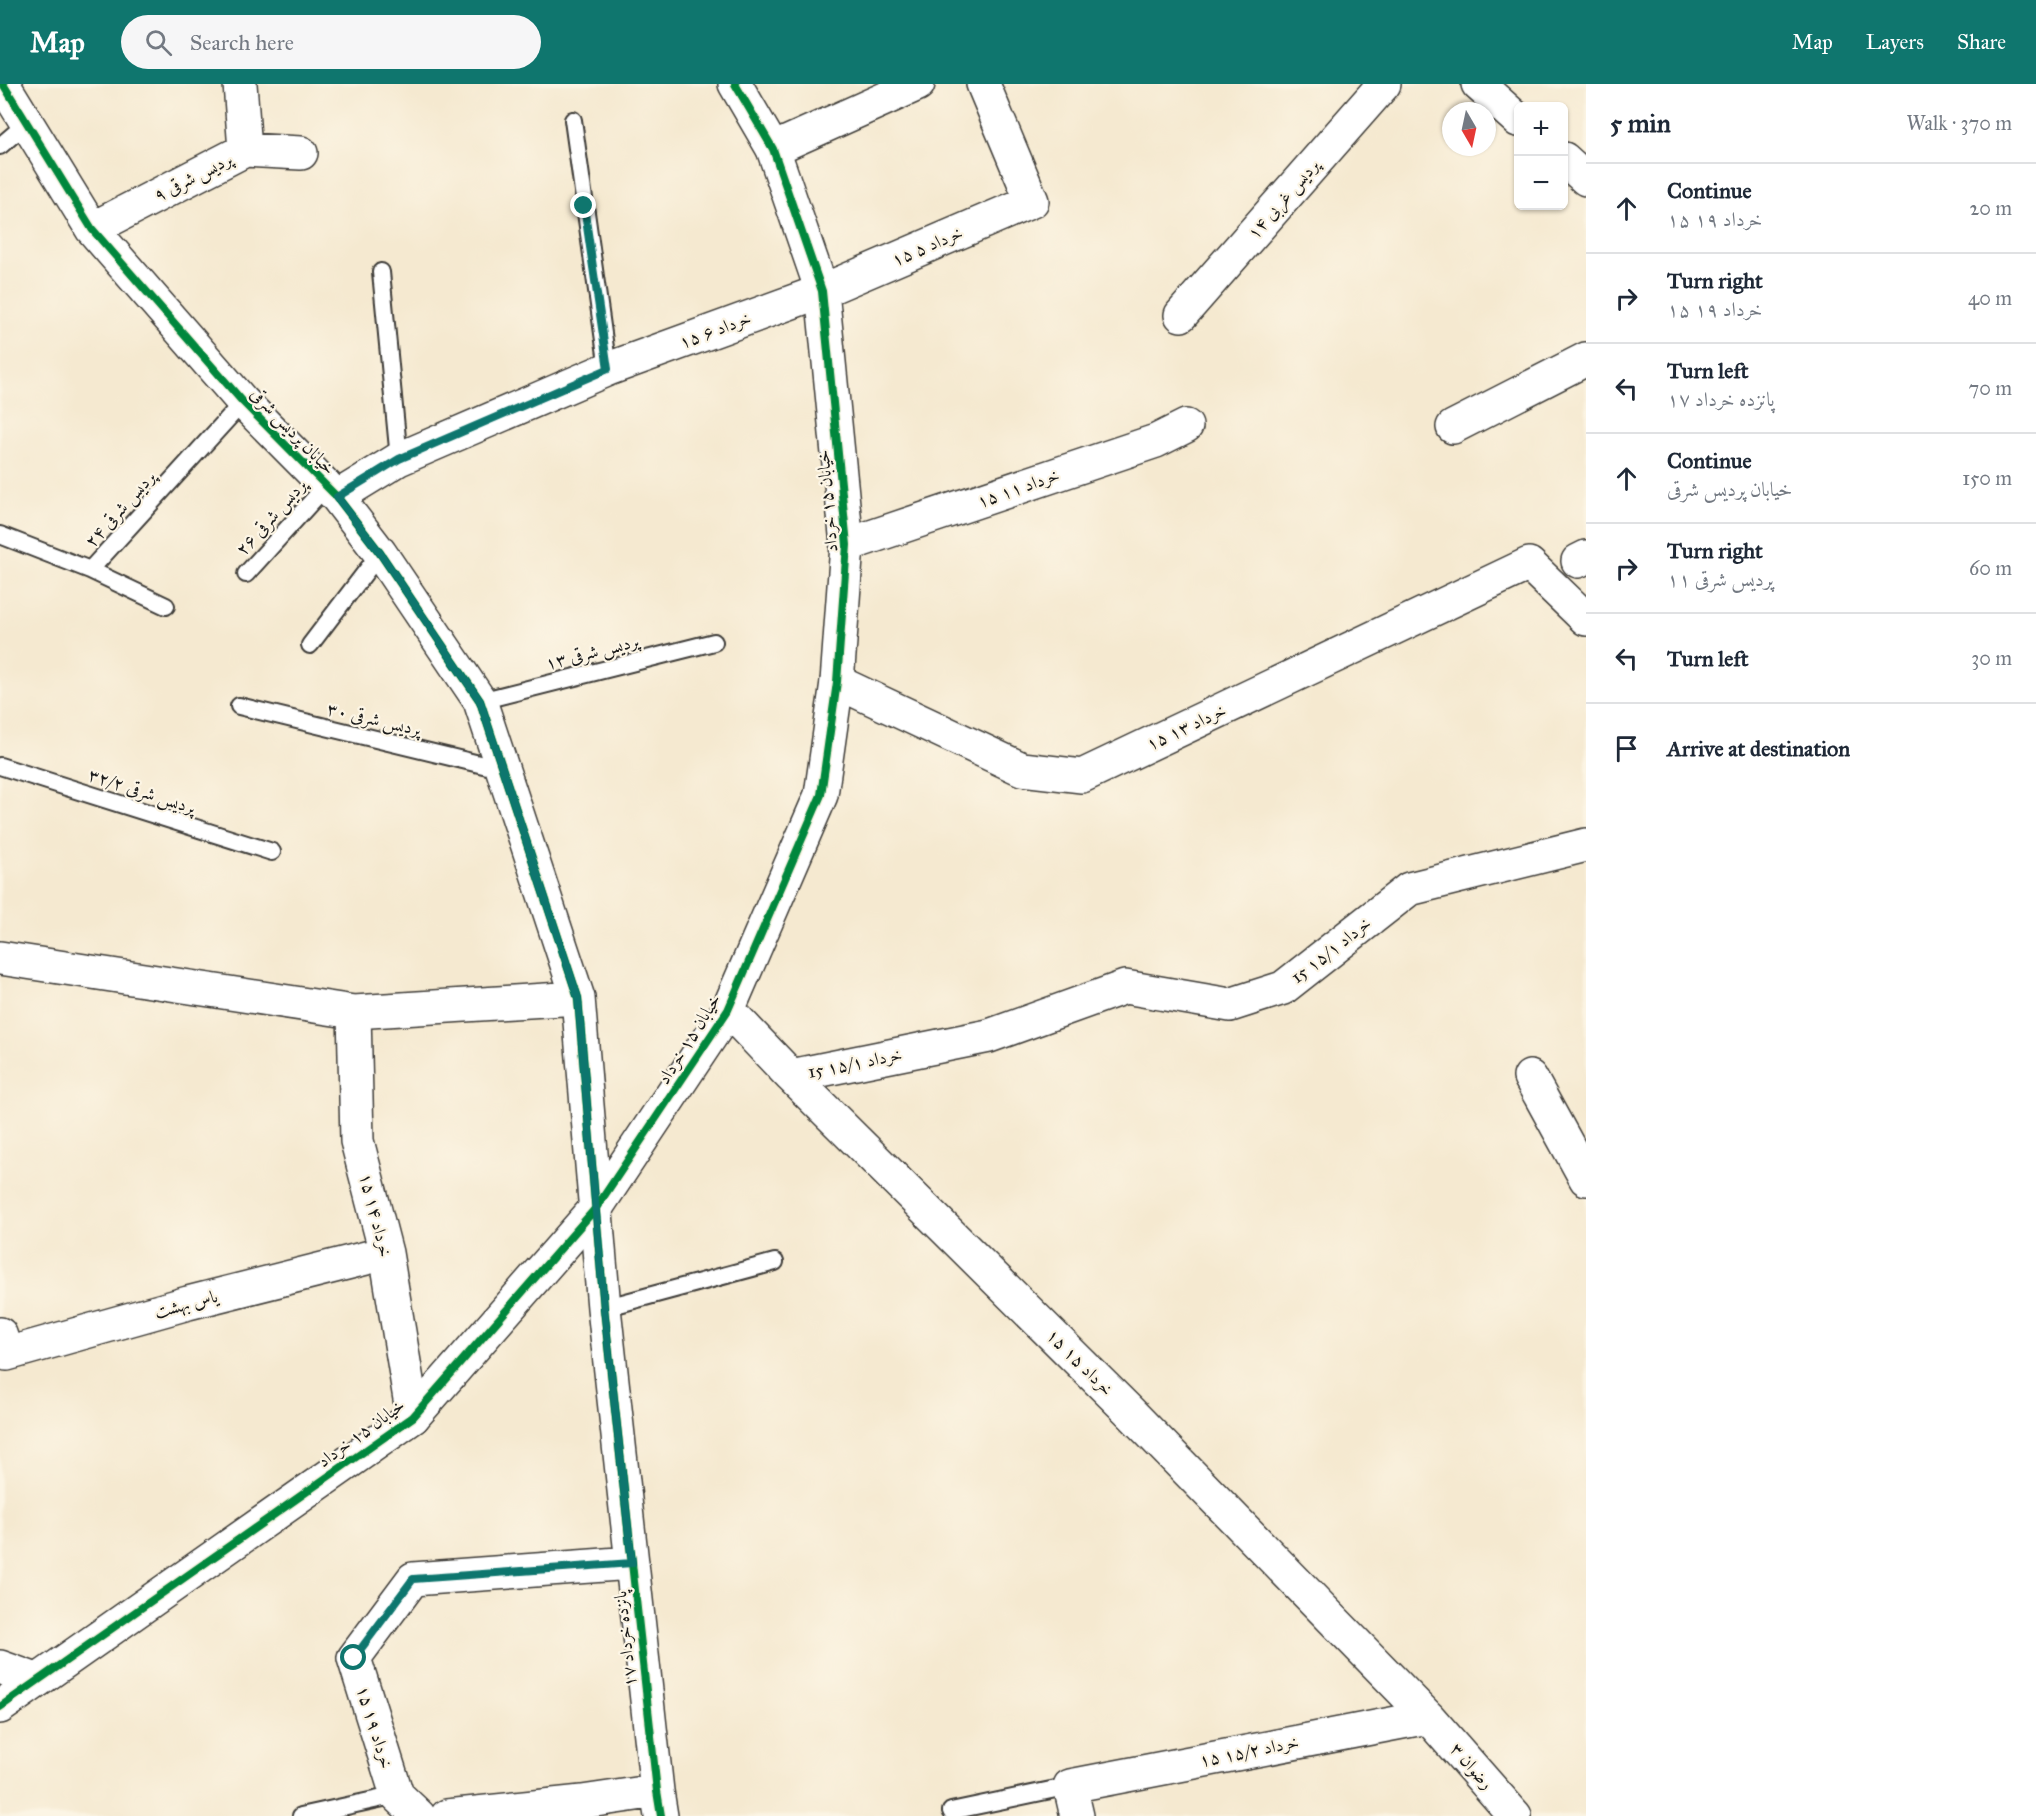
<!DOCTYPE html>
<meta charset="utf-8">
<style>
:root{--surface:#fff;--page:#f6f6f7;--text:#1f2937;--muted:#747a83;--line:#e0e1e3;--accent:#0f766e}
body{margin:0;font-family:"IM FELL Great Primer",Amiri,serif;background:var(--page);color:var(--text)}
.controls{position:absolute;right:18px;top:18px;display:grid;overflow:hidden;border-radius:9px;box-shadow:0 2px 4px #0004}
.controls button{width:54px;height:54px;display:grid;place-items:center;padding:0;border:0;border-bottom:2px solid var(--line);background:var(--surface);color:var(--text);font:30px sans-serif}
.compass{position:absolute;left:1442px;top:18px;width:54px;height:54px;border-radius:50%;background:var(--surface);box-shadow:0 2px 4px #0004;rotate:171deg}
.stop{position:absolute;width:18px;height:18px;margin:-14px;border:4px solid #0f766e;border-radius:50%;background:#fff}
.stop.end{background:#0f766e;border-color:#fff;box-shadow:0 2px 6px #0008}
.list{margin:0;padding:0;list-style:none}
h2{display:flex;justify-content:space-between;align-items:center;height:78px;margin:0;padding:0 24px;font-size:26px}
h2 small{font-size:20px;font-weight:400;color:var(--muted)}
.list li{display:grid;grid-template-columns:39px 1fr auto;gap:18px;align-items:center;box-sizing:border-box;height:90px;padding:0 24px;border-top:2px solid var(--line)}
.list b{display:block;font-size:22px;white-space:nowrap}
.list p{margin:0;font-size:20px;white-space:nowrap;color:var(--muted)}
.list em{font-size:20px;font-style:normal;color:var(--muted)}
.icon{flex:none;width:33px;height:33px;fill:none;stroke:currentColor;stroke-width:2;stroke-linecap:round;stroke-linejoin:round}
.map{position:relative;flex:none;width:1586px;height:1732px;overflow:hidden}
header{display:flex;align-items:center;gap:36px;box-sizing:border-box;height:84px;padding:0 30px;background:var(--accent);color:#fff}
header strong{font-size:28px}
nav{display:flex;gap:33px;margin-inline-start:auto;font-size:21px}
.search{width:420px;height:54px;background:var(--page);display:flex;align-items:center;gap:15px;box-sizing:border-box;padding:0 21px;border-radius:33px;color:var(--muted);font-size:22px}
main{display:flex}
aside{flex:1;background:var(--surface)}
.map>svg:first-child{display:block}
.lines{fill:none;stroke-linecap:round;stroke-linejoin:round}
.lane-casing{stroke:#3d3b37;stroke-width:20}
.street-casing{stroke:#3d3b37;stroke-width:36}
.secondary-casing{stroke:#3d3b37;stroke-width:36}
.lane{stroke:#fff;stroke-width:16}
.street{stroke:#fff;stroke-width:33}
.secondary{stroke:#fff;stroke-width:33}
.cycleway-casing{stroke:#fcf5e5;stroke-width:11}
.cycleway{stroke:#00873e;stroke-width:8}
.route{stroke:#0f766e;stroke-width:8}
.labels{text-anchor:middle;stroke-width:4.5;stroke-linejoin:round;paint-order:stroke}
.street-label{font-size:18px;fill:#1c1c1c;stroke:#fcf5e5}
</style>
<header>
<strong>Map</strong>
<div class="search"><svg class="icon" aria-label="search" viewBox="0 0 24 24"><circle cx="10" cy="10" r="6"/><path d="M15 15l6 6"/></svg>Search here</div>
<nav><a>Map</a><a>Layers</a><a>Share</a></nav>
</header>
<main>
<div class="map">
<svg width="1586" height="1732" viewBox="0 0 1586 1732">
<rect width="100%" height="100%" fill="#fcf5e5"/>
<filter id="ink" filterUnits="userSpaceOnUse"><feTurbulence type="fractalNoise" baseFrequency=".0167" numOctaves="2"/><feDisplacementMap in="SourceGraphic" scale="12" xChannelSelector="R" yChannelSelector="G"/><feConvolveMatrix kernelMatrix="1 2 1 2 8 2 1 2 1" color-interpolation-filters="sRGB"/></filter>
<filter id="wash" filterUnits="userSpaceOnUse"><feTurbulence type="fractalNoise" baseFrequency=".008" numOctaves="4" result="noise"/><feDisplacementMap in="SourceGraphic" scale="24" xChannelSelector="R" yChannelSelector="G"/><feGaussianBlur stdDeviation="1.35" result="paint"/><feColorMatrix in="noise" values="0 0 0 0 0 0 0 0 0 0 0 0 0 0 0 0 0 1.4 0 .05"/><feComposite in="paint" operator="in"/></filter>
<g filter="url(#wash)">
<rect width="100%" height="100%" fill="#f5e9d0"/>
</g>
<g filter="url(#ink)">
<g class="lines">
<defs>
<path id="lane" d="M573,36L608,285
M0,62L27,39
M381,188L399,375
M0,451L90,486L243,318
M90,486L166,522
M246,490L325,403
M310,561L380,469
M480,617L714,558
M239,622L500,685
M0,682L272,768
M604,1224L775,1178
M951,1727L1070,1702
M301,1732L397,1711"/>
<path id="street" d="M3,0L92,145L243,318L337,413L380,469L480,617L578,914L604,1224L657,1707L661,1732
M240,0L245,66
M1478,0L1518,36
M773,65L918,0
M1564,75L1586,95
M92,145L245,66L301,69
M1181,231L1384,0
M1453,343L1586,275
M337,413L399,375L608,285L822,207L1032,117L983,0
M847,461L1156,357L1186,342
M1578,477L1586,473
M837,598L1022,685L1082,692L1529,480L1586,535
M0,874L354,928L578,914
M728,926L791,992L1128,1326L1428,1633L1515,1732
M354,928L357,1057L386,1169L413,1333
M791,992L989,952L1125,903L1230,921L1283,904L1409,805L1586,761
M1530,993L1586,1095
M0,1250L7,1270L188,1219L386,1169
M0,1583L36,1596
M419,1732L397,1711L354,1574L413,1495L632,1479
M447,1732L582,1718L657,1707
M1077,1732L1070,1702L1428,1633"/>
<path id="secondary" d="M0,1623L413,1333L596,1124L728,926L821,711L837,598L847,461L822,207L773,65L735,0"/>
</defs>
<!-- lane casing -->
<use href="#lane" class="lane-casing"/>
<!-- street casing -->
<use href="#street" class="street-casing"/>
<!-- secondary casing -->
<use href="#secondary" class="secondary-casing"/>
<!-- lane -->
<use href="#lane" class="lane"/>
<!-- street -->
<use href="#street" class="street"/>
<!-- secondary -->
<use href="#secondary" class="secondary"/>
<defs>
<path id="cycleway" d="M3,0L92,145L243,318L337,413L380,469L480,617L578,914L604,1224L657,1707L661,1732
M0,1623L413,1333L596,1124L728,926L821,711L837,598L847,461L822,207L773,65L735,0"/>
</defs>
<!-- cycleway casing -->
<use href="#cycleway" class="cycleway-casing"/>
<!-- cycleway -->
<use href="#cycleway" class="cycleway"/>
</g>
</g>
<g class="lines" filter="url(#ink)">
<!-- route -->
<path class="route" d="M354,1574L413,1495L632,1479L604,1224L578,914L480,617L380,469L337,413L399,375L608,285L584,122"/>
</g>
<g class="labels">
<!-- street labels -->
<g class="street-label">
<text transform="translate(193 93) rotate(-27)" y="6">پردیس شرقی ۹</text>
<text transform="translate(1283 115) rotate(-49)" y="6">پردیس غربی ۱۴</text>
<text transform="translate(927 162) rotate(-23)" y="6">۱۵ خرداد ۵</text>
<text transform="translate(715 246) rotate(-20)" y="6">۱۵ خرداد ۶</text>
<text transform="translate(293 347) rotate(46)" y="6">خیابان پردیس شرقی</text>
<text transform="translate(1018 404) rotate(-19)" y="6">۱۵ خرداد ۱۱</text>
<text transform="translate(827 417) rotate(-95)" y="6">خیابان ۱۵ خرداد</text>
<text transform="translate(120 425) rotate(-48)" y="6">پردیس شرقی ۲۴</text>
<text transform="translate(271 433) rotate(-48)" y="6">پردیس شرقی ۲۶</text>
<text transform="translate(592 568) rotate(-14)" y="6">پردیس شرقی ۱۳</text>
<text transform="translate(374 635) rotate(13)" y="6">پردیس شرقی ۳۰</text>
<text transform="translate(1186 643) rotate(-25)" y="6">۱۵ خرداد ۱۳</text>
<text transform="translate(142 707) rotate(18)" y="6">پردیس شرقی ۳۲/۲</text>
<text transform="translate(1331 866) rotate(-38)" y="6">15 خرداد ۱۵/۱</text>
<text transform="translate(689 955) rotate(-58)" y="6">خیابان ۱۵ خرداد</text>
<text transform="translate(855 979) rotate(-11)" y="6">15 خرداد ۱۵/۱</text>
<text transform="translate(376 1131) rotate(76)" y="6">۱۵ خرداد ۱۴</text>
<text transform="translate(186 1220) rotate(-15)" y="6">یاس بهشت</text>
<text transform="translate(1080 1278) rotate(45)" y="6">۱۵ خرداد ۱۵</text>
<text transform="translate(361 1349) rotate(-36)" y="6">خیابان ۱۵ خرداد</text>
<text transform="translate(625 1555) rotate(-96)" y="6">پانزده خرداد ۱۷</text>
<text transform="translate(375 1643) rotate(73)" y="6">۱۵ خرداد ۱۹</text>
<text transform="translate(1249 1667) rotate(-11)" y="6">۱۵ خرداد ۱۵/۲</text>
<text transform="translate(1472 1682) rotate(49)" y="6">رضوان ۳</text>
</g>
</g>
</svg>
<div class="controls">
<button>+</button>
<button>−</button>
</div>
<svg class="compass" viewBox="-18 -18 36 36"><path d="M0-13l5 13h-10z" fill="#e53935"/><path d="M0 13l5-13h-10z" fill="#747a83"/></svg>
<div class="stop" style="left:354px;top:1574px"></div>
<div class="stop end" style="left:584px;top:122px"></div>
</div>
<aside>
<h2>5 min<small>Walk · 370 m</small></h2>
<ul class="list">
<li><svg class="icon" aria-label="ahead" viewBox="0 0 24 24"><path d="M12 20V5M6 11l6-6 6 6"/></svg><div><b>Continue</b><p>۱۵ خرداد ۱۹</p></div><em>20 m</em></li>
<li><svg class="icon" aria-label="right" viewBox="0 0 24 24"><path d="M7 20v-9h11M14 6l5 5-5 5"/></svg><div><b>Turn right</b><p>۱۵ خرداد ۱۹</p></div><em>40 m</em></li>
<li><svg class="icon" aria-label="left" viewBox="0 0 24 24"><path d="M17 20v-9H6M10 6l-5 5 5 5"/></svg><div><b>Turn left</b><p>پانزده خرداد ۱۷</p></div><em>70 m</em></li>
<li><svg class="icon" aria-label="ahead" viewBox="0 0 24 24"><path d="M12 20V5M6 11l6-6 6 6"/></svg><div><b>Continue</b><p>خیابان پردیس شرقی</p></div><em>150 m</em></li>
<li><svg class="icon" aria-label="right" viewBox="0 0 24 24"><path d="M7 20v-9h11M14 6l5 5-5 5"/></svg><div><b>Turn right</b><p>پردیس شرقی ۱۱</p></div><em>60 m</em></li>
<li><svg class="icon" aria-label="left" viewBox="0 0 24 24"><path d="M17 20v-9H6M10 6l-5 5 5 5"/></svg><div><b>Turn left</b></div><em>30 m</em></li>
<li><svg class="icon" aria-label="arrive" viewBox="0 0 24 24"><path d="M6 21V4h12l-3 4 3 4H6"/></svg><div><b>Arrive at destination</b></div></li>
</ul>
</aside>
</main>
